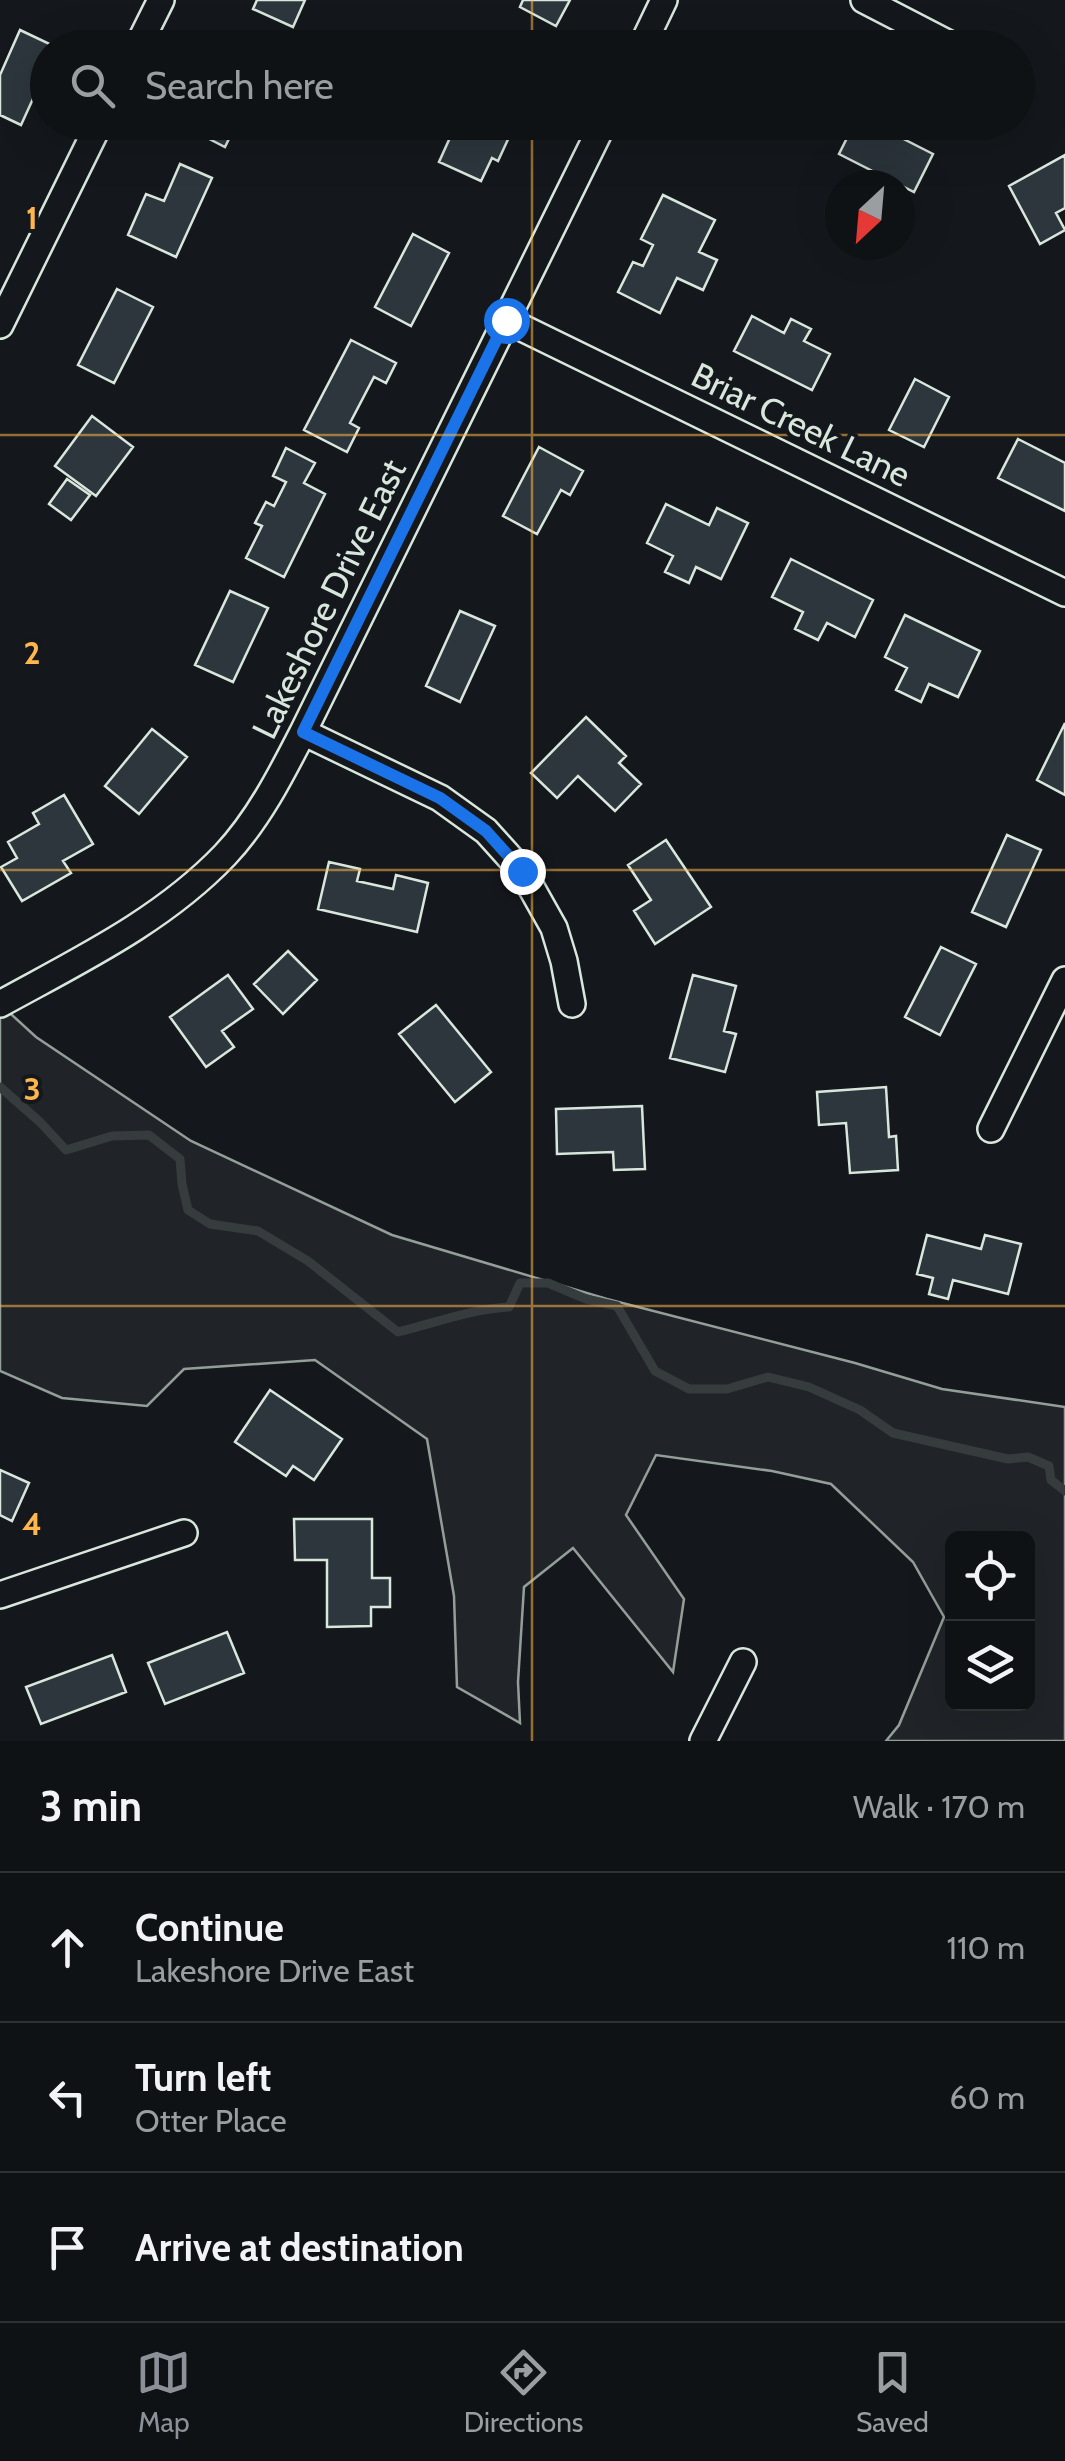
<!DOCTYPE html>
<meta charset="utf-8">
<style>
:root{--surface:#0f1215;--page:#181b1e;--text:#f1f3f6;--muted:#9b9ea0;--line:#2f3234;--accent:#8c9099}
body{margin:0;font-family:Cabin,sans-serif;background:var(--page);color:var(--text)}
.controls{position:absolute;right:30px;bottom:30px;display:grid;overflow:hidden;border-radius:15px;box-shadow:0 10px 40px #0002}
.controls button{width:90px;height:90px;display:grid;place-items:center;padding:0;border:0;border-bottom:2px solid var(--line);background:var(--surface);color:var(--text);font:50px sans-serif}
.compass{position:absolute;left:825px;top:170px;width:90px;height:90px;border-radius:50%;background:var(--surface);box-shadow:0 10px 40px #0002;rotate:206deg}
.stop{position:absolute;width:30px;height:30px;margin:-22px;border:8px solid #1a73e8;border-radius:50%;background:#fff}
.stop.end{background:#1a73e8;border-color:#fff;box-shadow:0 2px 10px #0008}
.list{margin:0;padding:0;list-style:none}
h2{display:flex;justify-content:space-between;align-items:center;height:130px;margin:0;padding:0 40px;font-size:42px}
h2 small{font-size:32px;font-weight:400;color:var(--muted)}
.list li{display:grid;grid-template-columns:65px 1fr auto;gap:30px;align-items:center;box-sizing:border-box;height:150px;padding:0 40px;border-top:2px solid var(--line)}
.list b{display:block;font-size:38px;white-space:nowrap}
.list p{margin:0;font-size:32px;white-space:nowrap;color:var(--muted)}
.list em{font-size:32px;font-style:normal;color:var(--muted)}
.icon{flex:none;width:55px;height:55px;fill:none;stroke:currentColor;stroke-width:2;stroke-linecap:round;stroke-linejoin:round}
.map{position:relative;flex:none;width:1065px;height:1741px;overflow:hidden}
.search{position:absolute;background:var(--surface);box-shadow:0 10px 40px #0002;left:30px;right:30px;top:30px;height:110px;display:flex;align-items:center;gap:25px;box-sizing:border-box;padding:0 35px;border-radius:55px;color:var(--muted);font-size:38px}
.sheet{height:580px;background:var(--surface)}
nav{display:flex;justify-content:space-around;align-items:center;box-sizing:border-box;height:140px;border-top:2px solid var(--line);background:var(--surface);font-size:28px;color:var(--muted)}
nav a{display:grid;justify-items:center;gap:5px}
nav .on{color:var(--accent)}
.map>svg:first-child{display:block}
.green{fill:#202428;stroke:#939e99;stroke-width:2.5;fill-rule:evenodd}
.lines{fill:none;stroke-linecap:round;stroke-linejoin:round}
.stream{stroke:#363b3e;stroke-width:9}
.building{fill:#2c363c;stroke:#d8e6dc;stroke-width:2.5}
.street-casing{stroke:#d8e6dc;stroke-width:30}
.street{stroke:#14181c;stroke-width:25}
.route{stroke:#1a73e8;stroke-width:12}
.grid{fill:none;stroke:#ffb74d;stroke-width:2.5;stroke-opacity:0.55}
.labels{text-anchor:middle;stroke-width:8;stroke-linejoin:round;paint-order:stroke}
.street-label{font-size:35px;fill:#d8e6dc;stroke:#14181c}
.grid-label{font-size:32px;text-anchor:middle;font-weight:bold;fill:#ffb74d;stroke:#14181c;stroke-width:8;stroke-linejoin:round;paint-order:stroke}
</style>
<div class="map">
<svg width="1065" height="1741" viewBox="0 0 1065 1741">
<rect width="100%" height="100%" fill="#14181c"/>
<!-- green -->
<path class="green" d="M0,1004L36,1037L191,1141L392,1235L607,1299L855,1363L942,1389L1065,1407V1741H886L899,1725L944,1617L913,1562L831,1484L772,1471L656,1455L626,1515L684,1599L673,1672L573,1548L524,1587L518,1682L520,1723L457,1687L454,1596L427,1439L315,1360L184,1369L147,1406L62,1398L0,1371ZM952,1538H1028V1704H952Z"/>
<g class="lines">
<!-- stream -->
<path class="stream" d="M0,1087L40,1122L66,1150L112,1136L149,1135L180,1159L182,1184L188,1210L210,1224L258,1231L308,1261L398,1332C435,1323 471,1309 509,1307L520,1283H548L586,1299L617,1306L655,1371L689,1389H727L768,1377L809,1387L860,1410L893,1433L1008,1459L1028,1457L1049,1466L1051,1480L1065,1491"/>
</g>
<!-- building -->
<path class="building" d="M257,0H305L293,27L253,9Z
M523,0H570L556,26L520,7Z
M20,30L56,47L48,48V66L21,125L0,115V75Z
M747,35L776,48H741Z
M188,122H237L225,147L186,127Z
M471,122H516L498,161L492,158L481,181L439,162L453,131L465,137Z
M855,122H870L933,154L914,192L839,154Z
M1065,155V208L1056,213L1065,230L1040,244L1009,186Z
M180,164L212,178L176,257L128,235L146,194L164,201Z
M663,195L715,220L699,252L717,260L703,290L677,278L660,313L618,292L633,262L643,266L653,245L641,239Z
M413,234L449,253L411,326L375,307Z
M117,289L153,307L114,383L78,365Z
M752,316L784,333L791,319L811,329L804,341L830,354L812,390L734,351Z
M351,340L396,363L386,383L374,377L350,423L359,428L347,452L304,430Z
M915,379L949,397L924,447L889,430Z
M92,416L133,447L96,496L55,466Z
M1018,439L1065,463V511L998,478Z
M539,447L583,471L570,495L561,490L537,534L503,516Z
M286,448L315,463L304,483L325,494L284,577L246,558L262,526L255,523L266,502L274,506L286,482L273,476Z
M67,479L90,495L71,520L49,504Z
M666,504L709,525L717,508L748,523L721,579L696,567L689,583L665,572L673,556L647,543Z
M791,559L873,600L855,637L827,623L818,640L795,629L803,612L772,597Z
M230,591L268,608L233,682L195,665Z
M460,611L495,626L460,702L426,686Z
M905,615L980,651L958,697L929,684L921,702L896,690L907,668L885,657Z
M586,717L626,756L619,763L641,784L615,811L578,776L557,798L531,773Z
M1065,723V795L1037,780Z
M152,729L187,757L139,814L105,786Z
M64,795L93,844L63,861L71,873L22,901L1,867L17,858L8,842L39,824L33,813Z
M1007,835L1041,850L1006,927L972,912Z
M666,840L711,907L655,944L634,911L651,900L628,865Z
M329,862L360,869L357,881L393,889L396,875L428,883L417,932L318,909Z
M941,947L976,964L940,1035L905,1017Z
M288,951L317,980L283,1014L254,984Z
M228,975L253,1009L222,1031L234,1047L206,1067L170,1017Z
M693,975L736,986L724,1031L736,1034L725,1072L670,1058Z
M436,1005L491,1072L455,1102L399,1034Z
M886,1087L889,1137L896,1136L898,1170L850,1173L846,1123L819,1125L817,1092Z
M642,1106L645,1169L614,1170L613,1152L557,1154L556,1109Z
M927,1235L981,1249L985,1235L1021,1244L1008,1294L953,1280L948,1299L929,1294L933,1278L917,1274Z
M270,1390L342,1439L314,1480L293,1466L286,1476L235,1442Z
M0,1470L29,1483L12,1521L0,1515Z
M294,1519H372V1578H390V1607H371V1626L327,1627V1560H295Z
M227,1632L244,1673L165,1704L148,1663Z
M112,1655L126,1692L41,1724L26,1687Z"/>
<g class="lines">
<defs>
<path id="street" d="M864,0L957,48
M137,48L161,0
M641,48L664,0
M506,320L1065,593
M0,325L100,122
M303,732L440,798L486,831L522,871L554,928L564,961L572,1004
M0,1004C78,961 162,921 225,855C258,820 281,775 303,732L604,122
M991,1129L1065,980
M0,1595L184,1533
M703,1741L743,1662"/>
</defs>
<!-- street casing -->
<use href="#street" class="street-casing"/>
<!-- street -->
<use href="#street" class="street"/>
</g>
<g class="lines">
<!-- route -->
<path class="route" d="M506,320L303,732L440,798L486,831L522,871"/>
</g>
<!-- grid -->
<path class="grid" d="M532,0V48M532,122V1741M0,435H1065M0,870H1065M0,1306H1065"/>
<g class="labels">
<!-- street labels -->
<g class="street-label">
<text transform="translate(801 425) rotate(26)" y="12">Briar Creek Lane</text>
<text transform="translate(329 599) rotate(-64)" y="12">Lakeshore Drive East</text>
</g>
</g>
<g class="grid-label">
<text x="32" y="229">1</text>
<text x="32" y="664">2</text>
<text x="32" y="1100">3</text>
<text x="32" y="1535">4</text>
</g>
</svg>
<div class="controls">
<button><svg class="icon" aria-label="locate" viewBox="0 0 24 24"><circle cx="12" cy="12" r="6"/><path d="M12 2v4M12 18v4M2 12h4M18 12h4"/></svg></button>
<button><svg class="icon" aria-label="layers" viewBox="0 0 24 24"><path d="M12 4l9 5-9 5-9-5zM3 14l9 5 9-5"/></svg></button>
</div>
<svg class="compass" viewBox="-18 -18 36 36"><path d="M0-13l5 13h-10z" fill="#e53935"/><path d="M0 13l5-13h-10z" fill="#9b9ea0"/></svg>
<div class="stop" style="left:506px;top:320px"></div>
<div class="stop end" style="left:522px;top:871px"></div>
<div class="search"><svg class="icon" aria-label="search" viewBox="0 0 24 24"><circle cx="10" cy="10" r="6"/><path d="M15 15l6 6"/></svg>Search here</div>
</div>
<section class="sheet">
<h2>3 min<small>Walk · 170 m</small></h2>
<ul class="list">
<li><svg class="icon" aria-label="ahead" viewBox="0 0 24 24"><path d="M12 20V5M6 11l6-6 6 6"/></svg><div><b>Continue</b><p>Lakeshore Drive East</p></div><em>110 m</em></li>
<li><svg class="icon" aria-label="left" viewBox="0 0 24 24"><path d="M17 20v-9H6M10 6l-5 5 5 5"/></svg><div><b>Turn left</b><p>Otter Place</p></div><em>60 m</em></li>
<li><svg class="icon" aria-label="arrive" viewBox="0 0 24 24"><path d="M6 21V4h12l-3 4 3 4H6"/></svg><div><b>Arrive at destination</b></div></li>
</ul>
</section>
<nav>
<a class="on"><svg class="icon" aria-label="map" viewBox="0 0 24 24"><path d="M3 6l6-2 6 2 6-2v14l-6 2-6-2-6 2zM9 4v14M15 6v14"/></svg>Map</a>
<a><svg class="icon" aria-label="directions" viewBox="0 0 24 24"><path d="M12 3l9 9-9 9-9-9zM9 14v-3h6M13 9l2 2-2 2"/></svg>Directions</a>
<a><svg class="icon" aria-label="saved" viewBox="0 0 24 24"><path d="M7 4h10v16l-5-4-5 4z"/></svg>Saved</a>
</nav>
